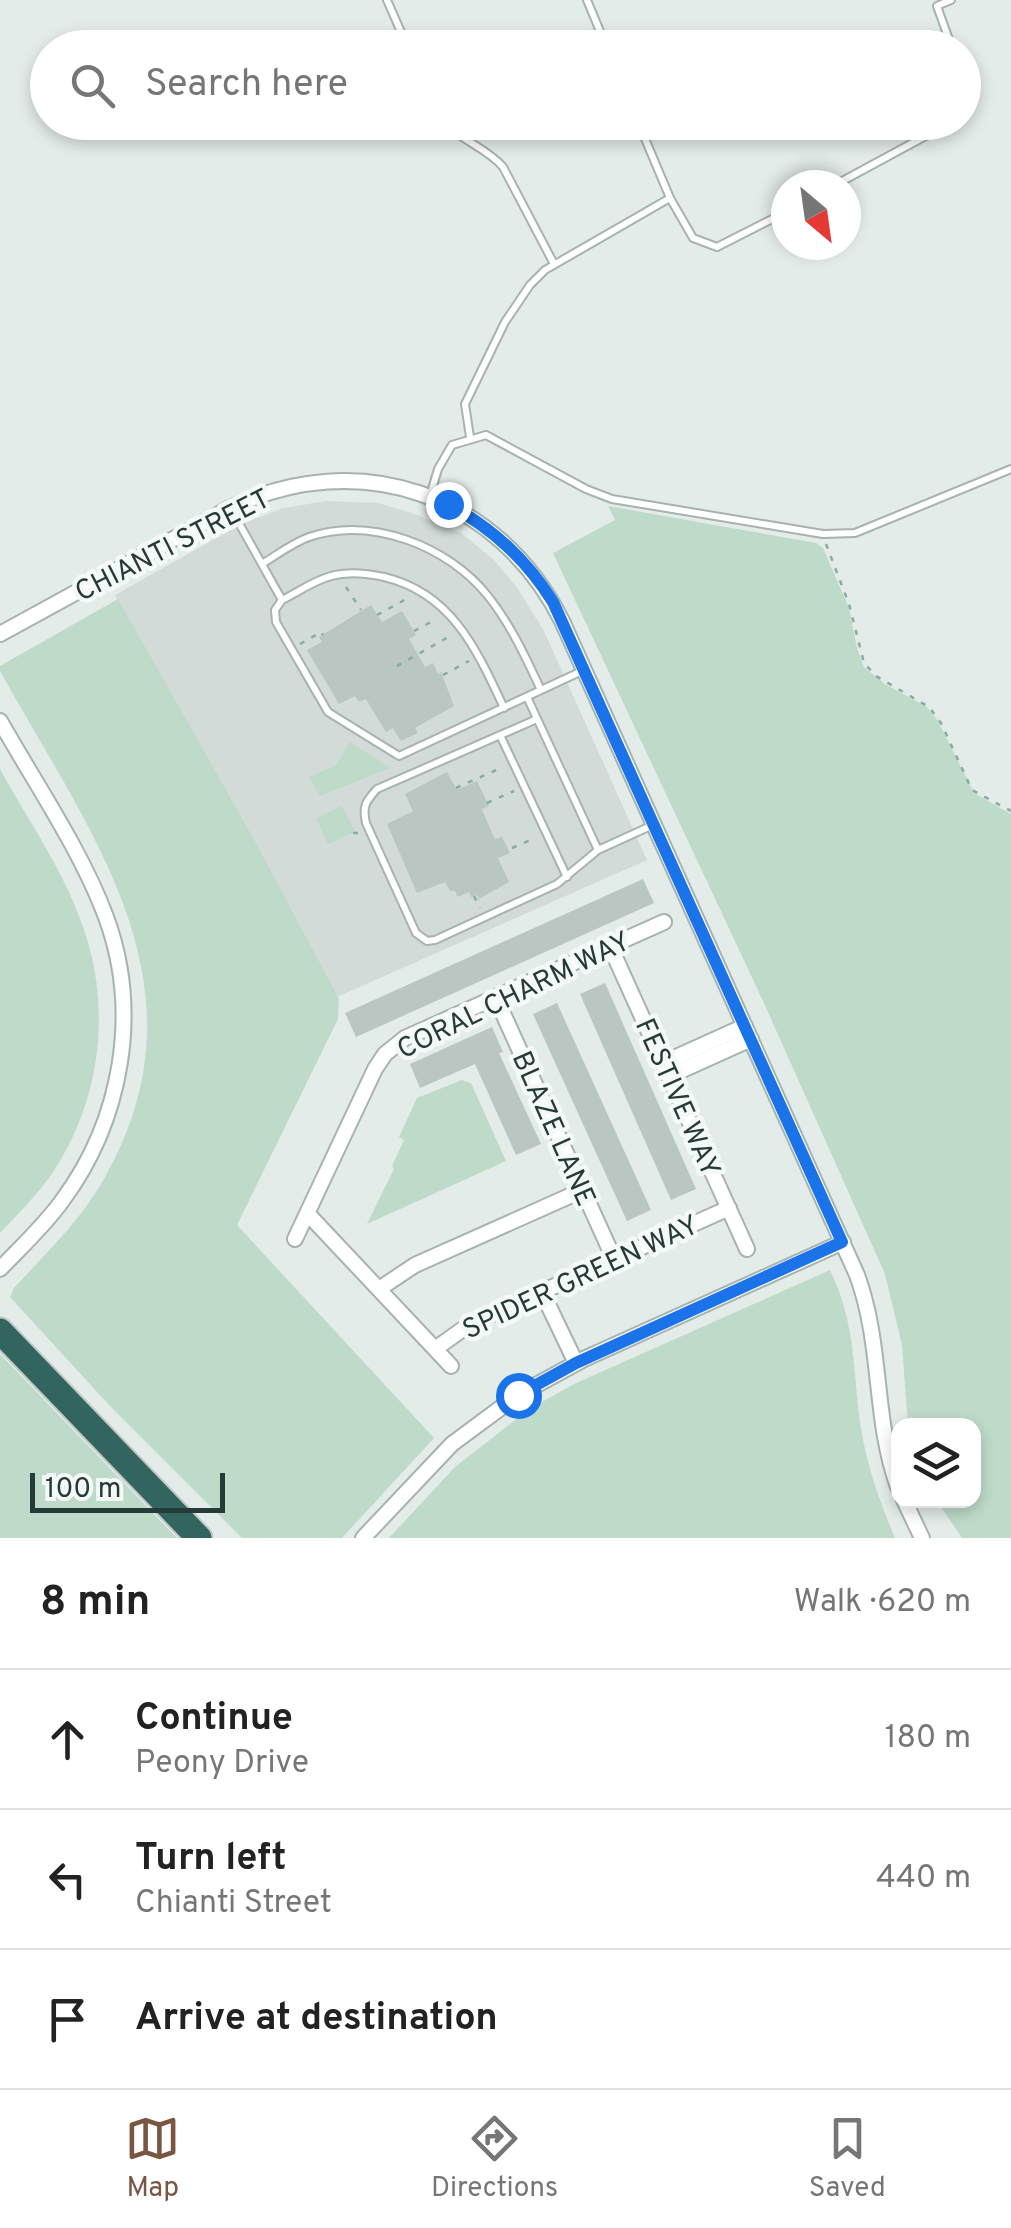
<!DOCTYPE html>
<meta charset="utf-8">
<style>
:root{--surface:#fff;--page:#f2f2f2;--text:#222;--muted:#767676;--line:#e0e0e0;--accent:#7a5642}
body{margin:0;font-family:Overpass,sans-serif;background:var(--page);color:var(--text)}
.controls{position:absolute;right:30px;bottom:30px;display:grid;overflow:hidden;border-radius:20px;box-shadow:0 5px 15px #0003}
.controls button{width:90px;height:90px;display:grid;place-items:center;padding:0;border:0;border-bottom:2px solid var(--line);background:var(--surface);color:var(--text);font:50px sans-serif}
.compass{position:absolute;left:771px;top:170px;width:90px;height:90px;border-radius:50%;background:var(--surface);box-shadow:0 5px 15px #0003;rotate:151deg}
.scale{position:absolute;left:30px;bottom:25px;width:195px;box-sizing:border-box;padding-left:10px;border:5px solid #253b38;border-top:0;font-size:28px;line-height:35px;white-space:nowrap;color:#253b38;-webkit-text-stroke:8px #f4f8f7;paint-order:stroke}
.stop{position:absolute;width:30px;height:30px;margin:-22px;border:8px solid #1a73e8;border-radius:50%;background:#fff}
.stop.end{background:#1a73e8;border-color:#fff;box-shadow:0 2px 10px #0008}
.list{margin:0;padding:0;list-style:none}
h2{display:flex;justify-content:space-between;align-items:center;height:130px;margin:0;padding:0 40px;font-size:42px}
h2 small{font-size:32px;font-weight:400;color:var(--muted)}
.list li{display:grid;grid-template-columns:65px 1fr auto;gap:30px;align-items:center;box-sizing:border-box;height:140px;padding:0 40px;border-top:2px solid var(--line)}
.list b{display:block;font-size:38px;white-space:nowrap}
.list p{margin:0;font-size:32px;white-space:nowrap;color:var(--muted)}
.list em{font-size:32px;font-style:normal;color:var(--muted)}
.icon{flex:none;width:55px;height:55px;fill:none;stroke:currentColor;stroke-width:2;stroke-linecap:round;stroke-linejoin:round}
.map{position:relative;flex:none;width:1011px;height:1538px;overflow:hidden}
.search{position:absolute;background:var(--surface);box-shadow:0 5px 15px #0003;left:30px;right:30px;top:30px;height:110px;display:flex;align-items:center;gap:25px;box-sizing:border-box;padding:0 35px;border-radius:55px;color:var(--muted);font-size:38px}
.sheet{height:550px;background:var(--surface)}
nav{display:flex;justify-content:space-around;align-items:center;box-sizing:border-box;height:140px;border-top:2px solid var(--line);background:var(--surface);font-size:28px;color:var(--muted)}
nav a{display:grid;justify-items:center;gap:5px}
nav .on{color:var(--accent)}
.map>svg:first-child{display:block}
.built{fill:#d2dbd8}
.green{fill:#bedbc9}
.building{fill:#b9c6c2}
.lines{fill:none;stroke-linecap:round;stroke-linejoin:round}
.lane-casing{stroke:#a6b3b0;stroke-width:10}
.street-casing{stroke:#a6b3b0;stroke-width:18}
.highway-casing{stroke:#c2c8c7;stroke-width:29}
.path{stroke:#87aca5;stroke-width:2.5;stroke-dasharray:5 8;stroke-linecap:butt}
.lane{stroke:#fff;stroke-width:6}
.street{stroke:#fff;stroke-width:14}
.highway{stroke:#336560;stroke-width:25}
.route{stroke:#1a73e8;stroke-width:12}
.labels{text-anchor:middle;stroke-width:9;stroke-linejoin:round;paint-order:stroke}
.street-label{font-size:28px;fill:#253b38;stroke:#f4f8f7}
</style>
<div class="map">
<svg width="1011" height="1538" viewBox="0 0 1011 1538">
<rect width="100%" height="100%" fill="#e3ece9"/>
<!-- built -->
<path class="built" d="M326,501L378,503L412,513L461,533L493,559L516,586L544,631L647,860L337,997L253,837L115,595L243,523L284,508Z"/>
<!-- green -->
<path class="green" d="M608,506L816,543L823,548L849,608L857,648L864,667L885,684L927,707L938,721L974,793L1011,814V1538H962L937,1501L974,1500V1426L908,1425L902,1345L885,1274L763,1001L553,553L615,520Z
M118,599L253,837L339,999L338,1019L237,1225L434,1438L342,1538H242L110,1406L10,1297L14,1288C44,1255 78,1223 101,1184C215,990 93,839 0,671V666Z
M350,742L390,768L320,796L309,777L336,765Z
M0,769C29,822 67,875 85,933C112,1014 99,1105 51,1175C36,1196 17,1215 0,1233Z
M342,806L355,832L328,844L316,818Z
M462,1080L471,1083L506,1161L367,1224L394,1169L392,1166L404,1140L399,1137L417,1098Z
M830,1270C857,1327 852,1368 861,1428C867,1467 880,1502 895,1538H389L455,1467L528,1410L574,1384Z
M0,1354L177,1538H0Z"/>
<!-- building -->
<path class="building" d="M371,605L382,622L402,611L416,635L409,639L425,667L433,663L438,674L441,672L454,706L415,728L418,733L401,741L393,728L386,732L366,699L359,702L355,696L339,704L307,650L322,642L319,637Z
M447,772L457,790L477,781L489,806L482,809L491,831L495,839L502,837L510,853L498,858L509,882L479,899L477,895L471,897L469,892L458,897L455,891H450L445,882L417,893L387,824L413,811L405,794Z
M643,879L654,903L356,1037L345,1013Z
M605,983L696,1189L671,1200L580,994Z
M557,1003L651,1210L627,1221L533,1014Z
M492,1027L503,1052L499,1053L541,1144L516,1155L475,1064L420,1088L410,1064Z"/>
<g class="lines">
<defs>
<path id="lane" d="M387,0L408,48
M587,0L607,48
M951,0L937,6L952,48
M964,85V87
M445,122C461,141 487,148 503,167L554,264
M638,122L670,198
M835,185L933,132L943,122
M470,437L465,404L505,322L530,285L545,270L670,198L693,238L717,247L786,212
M430,496L438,469L452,445L486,435L586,489L612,499L823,534L855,533L1011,469
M231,509L282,600L275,610L276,622L328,712L399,756L582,671
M262,564C277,555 292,543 309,537C372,516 448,546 488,596C511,625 526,658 541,690
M282,600C298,592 313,581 331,576C349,571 366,573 384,577C452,593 477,650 504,708
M527,697L598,850L557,884L435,940L427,941L416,933L366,823C362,806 366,801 377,789L537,719
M500,735L567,877
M598,850L653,825"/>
<path id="street" d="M0,634L230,508C359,446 498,494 562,621L857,1275C883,1346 873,1418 898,1487
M0,721C35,783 81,850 106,917C141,1012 122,1120 62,1201C44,1226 21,1247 0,1269
M610,946L747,1249
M496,998L614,1259
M663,1063L745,1026
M669,1076L751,1039
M307,1213L451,1366
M295,1239L375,1069L385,1054L405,1038L664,922
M379,1289L415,1265L583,1190
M542,1292L576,1363
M435,1349L470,1324L729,1208
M904,1500L922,1538
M363,1538L452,1444L518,1395L584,1359L843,1242"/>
<path id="highway" d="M0,1331L199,1538"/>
</defs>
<!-- lane casing -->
<use href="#lane" class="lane-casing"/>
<!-- street casing -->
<use href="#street" class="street-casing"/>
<!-- highway casing -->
<use href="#highway" class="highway-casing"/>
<!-- path -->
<path class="path" d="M826,544L849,604L864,663L876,676L929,707L941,723L972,790L1011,811
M346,587L361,610
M377,615L408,598
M414,631L437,619
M300,644L321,632L323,635
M397,666L452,635
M443,675L469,661
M456,788L503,767
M487,803L514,791
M353,833H360
M512,848L535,838
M474,896L480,908"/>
<!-- lane -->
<use href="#lane" class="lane"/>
<!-- street -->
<use href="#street" class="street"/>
<!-- highway -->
<use href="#highway" class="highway"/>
</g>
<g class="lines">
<!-- route -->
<path class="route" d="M448,504C493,529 526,559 553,602L842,1242L576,1363L518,1395"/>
</g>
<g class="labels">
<!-- street labels -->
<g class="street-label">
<text transform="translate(172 544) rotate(-27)" y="10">CHIANTI STREET</text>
<text transform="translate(513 994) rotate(-26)" y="10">CORAL CHARM WAY</text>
<text transform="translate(679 1097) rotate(66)" y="10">FESTIVE WAY</text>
<text transform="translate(555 1128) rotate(66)" y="10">BLAZE LANE</text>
<text transform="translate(580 1276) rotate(-25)" y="10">SPIDER GREEN WAY</text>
</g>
</g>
</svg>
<div class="controls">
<button><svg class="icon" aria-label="layers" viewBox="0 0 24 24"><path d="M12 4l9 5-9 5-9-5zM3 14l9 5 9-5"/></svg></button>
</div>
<svg class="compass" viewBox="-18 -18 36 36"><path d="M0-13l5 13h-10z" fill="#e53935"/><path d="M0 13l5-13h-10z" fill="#767676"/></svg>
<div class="scale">100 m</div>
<div class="stop" style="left:518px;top:1395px"></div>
<div class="stop end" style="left:448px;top:504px"></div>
<div class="search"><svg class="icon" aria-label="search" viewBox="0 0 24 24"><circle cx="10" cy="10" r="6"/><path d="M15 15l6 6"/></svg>Search here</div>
</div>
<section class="sheet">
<h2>8 min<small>Walk · 620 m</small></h2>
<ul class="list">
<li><svg class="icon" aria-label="ahead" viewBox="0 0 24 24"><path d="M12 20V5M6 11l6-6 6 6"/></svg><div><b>Continue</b><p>Peony Drive</p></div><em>180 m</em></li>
<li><svg class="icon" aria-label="left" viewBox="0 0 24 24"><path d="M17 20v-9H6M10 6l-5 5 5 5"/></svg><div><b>Turn left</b><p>Chianti Street</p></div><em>440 m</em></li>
<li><svg class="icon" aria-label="arrive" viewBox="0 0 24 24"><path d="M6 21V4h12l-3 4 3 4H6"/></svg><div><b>Arrive at destination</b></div></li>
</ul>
</section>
<nav>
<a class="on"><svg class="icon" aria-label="map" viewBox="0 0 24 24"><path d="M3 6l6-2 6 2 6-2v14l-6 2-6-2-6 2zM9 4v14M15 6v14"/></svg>Map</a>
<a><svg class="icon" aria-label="directions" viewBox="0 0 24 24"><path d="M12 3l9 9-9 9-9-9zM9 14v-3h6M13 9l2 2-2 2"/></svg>Directions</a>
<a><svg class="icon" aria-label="saved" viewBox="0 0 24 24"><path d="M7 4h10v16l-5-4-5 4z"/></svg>Saved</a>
</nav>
